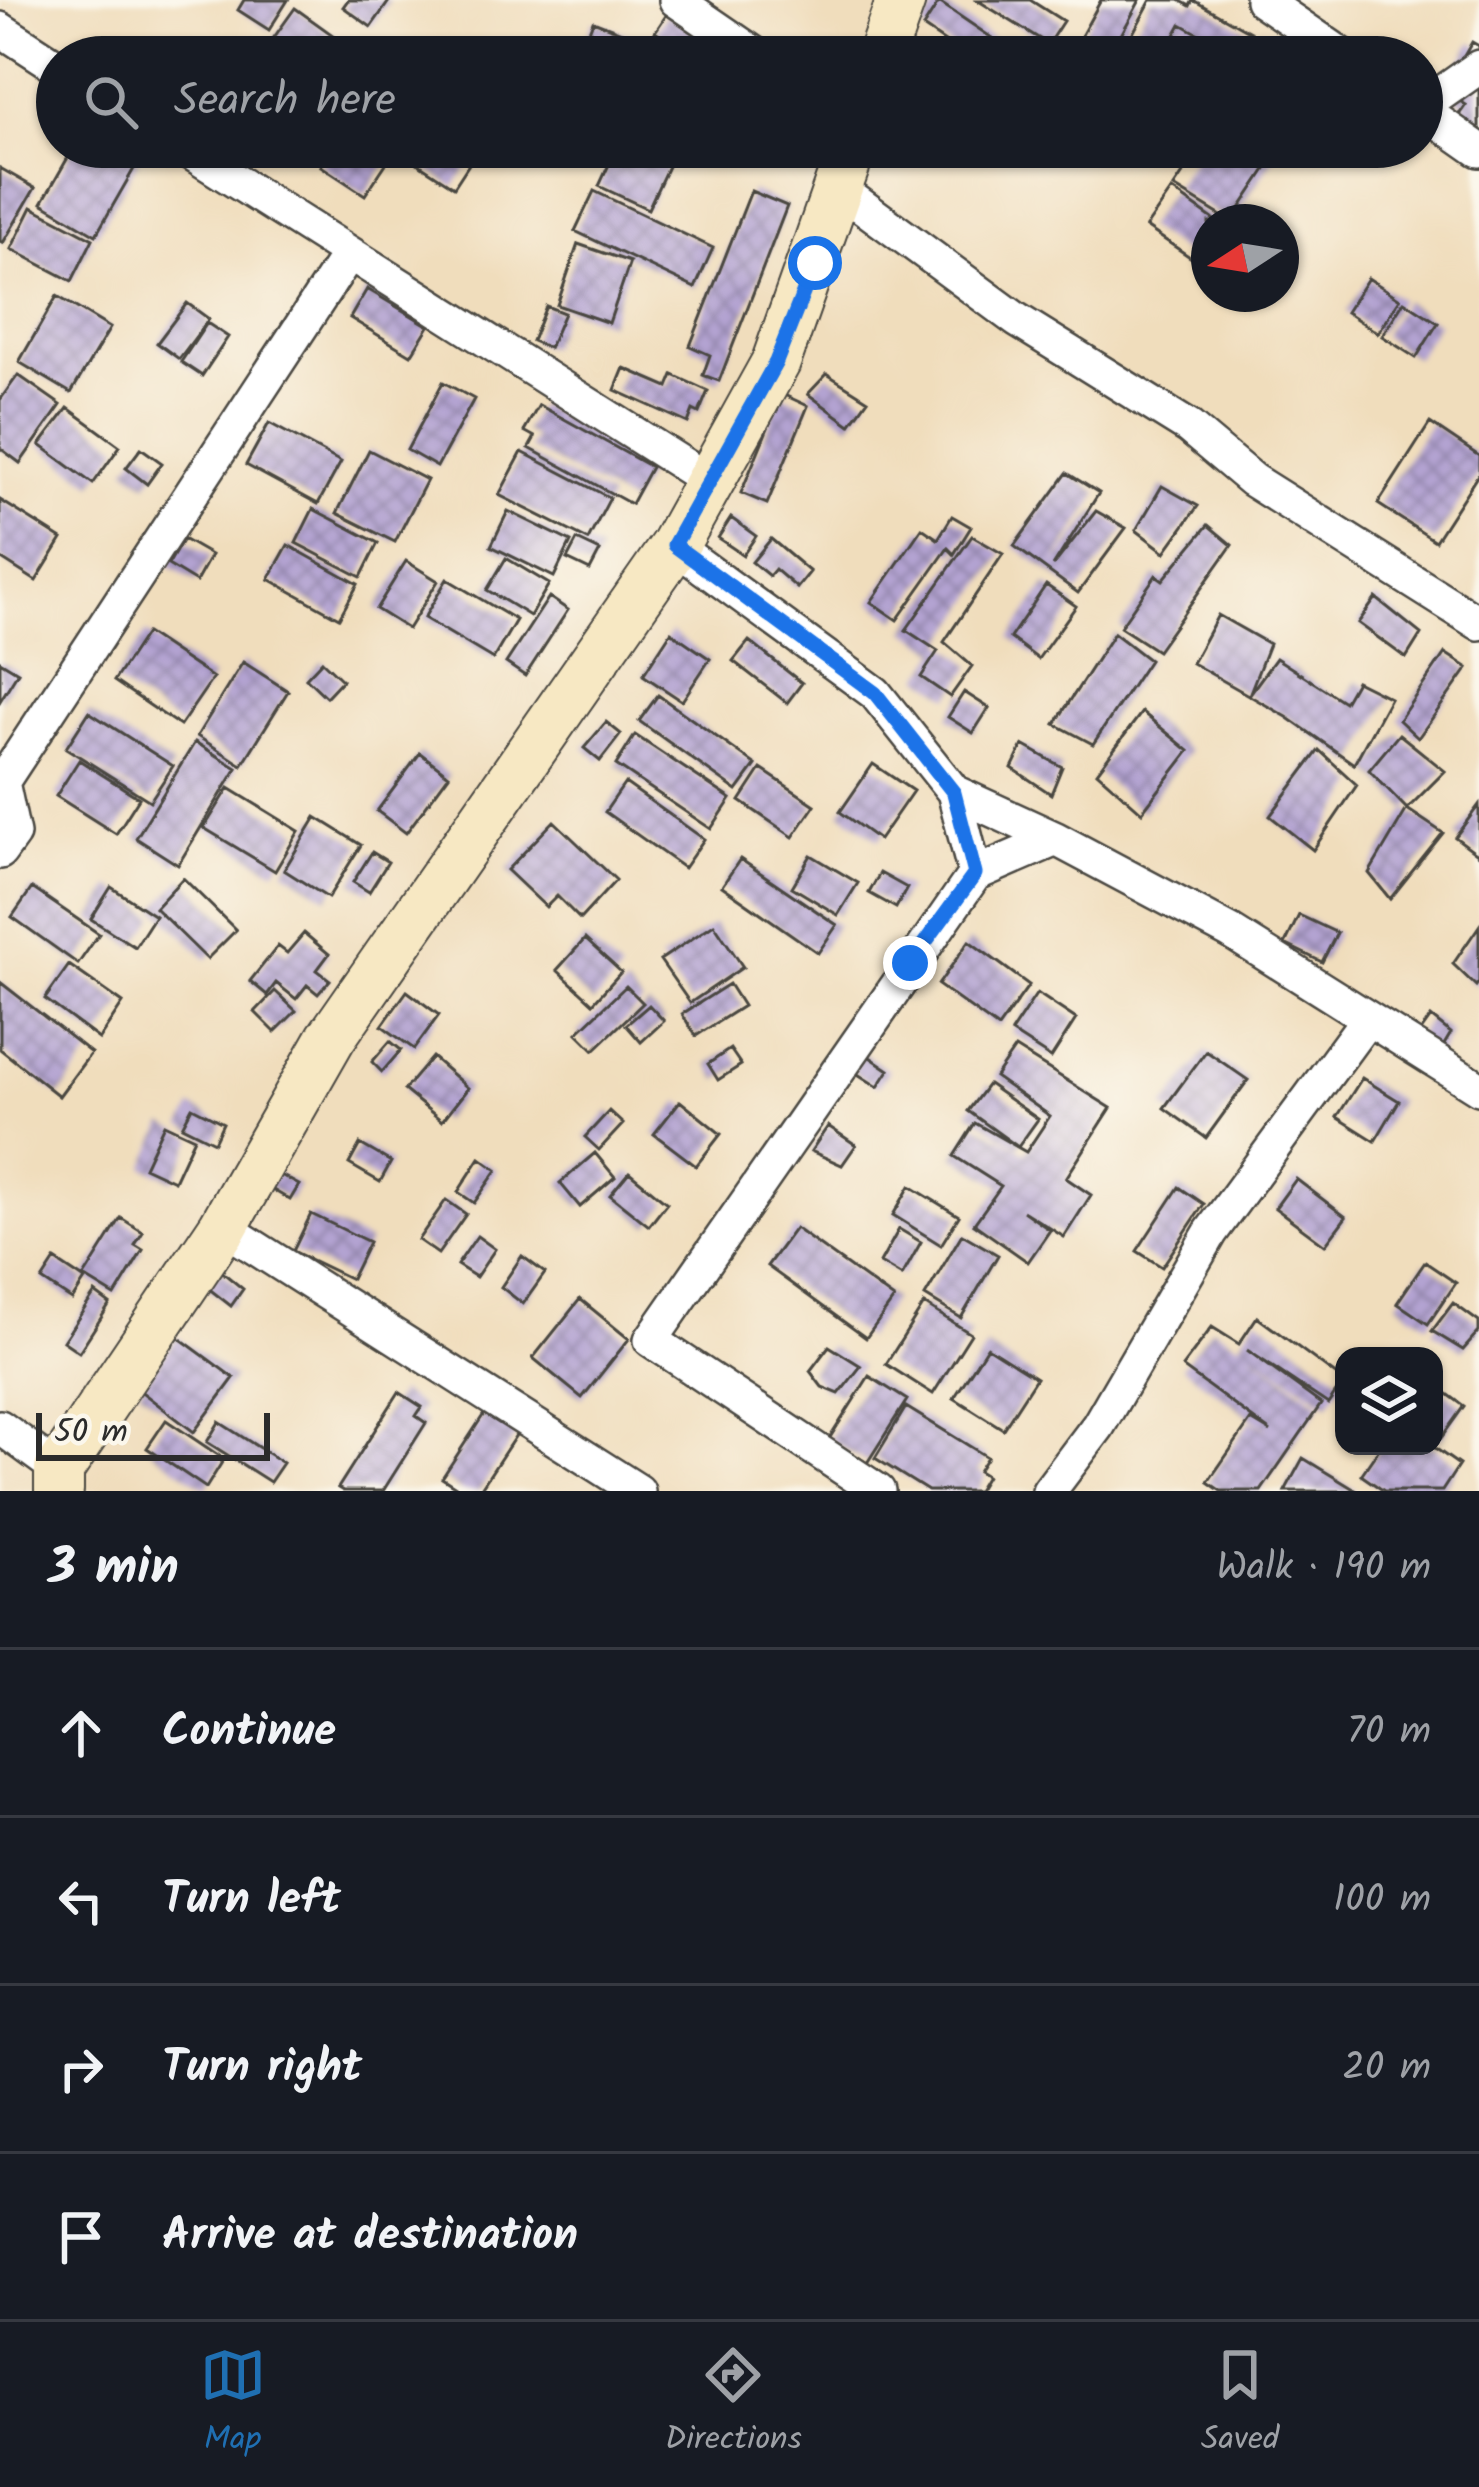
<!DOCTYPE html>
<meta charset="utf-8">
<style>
:root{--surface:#171b24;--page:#242831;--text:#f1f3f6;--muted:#9ea1a6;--line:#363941;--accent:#1f6fb2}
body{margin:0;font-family:Kalam,sans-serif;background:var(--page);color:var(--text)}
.controls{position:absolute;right:36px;bottom:36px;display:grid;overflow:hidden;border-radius:24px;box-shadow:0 3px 9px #0004}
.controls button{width:108px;height:108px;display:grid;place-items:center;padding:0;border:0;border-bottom:3px solid var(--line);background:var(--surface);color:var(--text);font:60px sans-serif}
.compass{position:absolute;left:1191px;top:204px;width:108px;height:108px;border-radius:50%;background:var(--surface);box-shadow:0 3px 9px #0004;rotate:258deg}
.scale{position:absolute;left:36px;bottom:30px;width:234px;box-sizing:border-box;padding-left:12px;border:6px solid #2b2b2b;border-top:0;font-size:33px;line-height:42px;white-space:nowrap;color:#2b2b2b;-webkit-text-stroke:9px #fbf7ec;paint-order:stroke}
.stop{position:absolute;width:36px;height:36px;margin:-27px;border:9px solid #1a73e8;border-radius:50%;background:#fff}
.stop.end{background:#1a73e8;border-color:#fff;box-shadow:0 3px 12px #0008}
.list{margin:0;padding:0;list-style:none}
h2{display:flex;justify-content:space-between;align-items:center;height:156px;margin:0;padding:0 48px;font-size:51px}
h2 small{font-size:39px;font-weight:400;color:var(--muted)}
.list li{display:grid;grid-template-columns:78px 1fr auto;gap:36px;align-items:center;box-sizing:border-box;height:168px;padding:0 48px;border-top:3px solid var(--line)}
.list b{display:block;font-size:45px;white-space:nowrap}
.list em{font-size:39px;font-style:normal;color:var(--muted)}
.icon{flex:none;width:66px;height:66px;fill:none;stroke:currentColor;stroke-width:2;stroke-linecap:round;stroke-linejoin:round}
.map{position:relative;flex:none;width:1479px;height:1491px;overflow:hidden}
.search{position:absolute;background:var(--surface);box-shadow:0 3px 9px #0004;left:36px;right:36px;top:36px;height:132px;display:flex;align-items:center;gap:30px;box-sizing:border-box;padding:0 42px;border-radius:66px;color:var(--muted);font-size:45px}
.sheet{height:828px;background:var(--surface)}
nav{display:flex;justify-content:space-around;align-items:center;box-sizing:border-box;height:168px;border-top:3px solid var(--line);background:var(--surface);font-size:33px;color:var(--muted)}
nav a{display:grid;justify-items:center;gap:6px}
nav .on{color:var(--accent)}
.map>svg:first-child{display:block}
.building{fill:url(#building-cross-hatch)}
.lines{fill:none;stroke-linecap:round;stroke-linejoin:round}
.street-casing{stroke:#494641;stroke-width:38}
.secondary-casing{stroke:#494641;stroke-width:52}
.street{stroke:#fff;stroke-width:33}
.secondary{stroke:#f7e8c3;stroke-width:48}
.route{stroke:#1a73e8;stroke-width:15}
</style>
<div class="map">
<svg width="1479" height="1491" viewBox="0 0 1479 1491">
<defs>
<pattern id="building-cross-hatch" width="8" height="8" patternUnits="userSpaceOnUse" patternTransform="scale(3)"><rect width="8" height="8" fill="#b3a3d1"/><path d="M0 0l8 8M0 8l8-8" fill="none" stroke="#9285aa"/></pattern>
</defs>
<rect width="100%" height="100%" fill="#fbf7ec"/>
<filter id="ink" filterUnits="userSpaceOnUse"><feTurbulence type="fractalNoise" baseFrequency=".00833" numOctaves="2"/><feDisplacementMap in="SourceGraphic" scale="24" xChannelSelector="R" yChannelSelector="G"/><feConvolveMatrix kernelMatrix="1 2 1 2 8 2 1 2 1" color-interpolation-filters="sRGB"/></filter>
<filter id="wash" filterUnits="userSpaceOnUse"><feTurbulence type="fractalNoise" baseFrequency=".004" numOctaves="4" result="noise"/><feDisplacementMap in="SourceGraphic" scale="48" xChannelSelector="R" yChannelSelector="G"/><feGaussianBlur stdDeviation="2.7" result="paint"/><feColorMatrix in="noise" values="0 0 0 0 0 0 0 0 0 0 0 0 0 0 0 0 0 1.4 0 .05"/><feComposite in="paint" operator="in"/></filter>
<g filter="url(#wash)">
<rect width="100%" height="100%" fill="#f0ddbc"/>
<g id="blocks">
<!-- building -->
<path class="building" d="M244,0H288L269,30L238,10Z
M348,0H390L371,27L343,7Z
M977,0H1030L1063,21L1048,44Z
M1101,0H1140L1109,57H1088L1074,49Z
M1151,0H1179L1190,6L1193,0L1250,32L1237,55L1181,24L1163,57H1120Z
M939,2L1020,57H967L923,27Z
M295,8L337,38L324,57H260Z
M667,14L730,57H692L655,32Z
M593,21L640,39L633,57H579Z
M1472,42L1479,46V82L1472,93L1479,85V130L1458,116L1466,105L1444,91Z
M74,147H117L139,160L96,235L42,203Z
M334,147H397L365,195L321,166Z
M410,147H480L454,187L405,155Z
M617,147H677L648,209L599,186Z
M1201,147H1281L1231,222L1174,187Z
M0,168L35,188L3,243L0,241Z
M1172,190L1217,222H1209V270L1146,227Z
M594,191L713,248L695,288L575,231Z
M751,191L787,206L719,381L703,375L710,355L690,346Z
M32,207L93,239L72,281L11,249Z
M578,244L630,262L609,323L557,305Z
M1368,278L1400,299L1378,333L1346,312Z
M367,289L429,326L411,355L350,318Z
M57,296L110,328L71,393L19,362Z
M1404,301L1438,323L1416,358L1382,336Z
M187,303L209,319L179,359L157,343Z
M546,306L564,313L549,348L532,341Z
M207,323L228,337L202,376L181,362Z
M624,368L668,387L673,375L708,391L699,413L693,410L688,423L615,390Z
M827,374L868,400L850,425L808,394Z
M18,375L61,405L20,463L0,448V400Z
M443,382L474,399L437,467L407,450Z
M782,394L808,406L767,504L741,493Z
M539,405L651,467L631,504L529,448L535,437L524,431Z
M68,408L120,446L93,484L40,445Z
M269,423L341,462L318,504L246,465Z
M1430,423L1479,456V473L1435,541L1378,504Z
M141,448L162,463L147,484L126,468Z
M369,450L427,480L395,542L337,513Z
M522,452L610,498L588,540L499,495Z
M1067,473L1099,493L1053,566L1096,511L1126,528L1078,593L1014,546Z
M1162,486L1198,506L1165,552L1136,530Z
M0,500L62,539L36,581L0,558Z
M313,509L378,543L361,577L296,543Z
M508,511L571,542L554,577L491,546Z
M952,516L971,527L954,554L948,548L897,620L871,602L922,528L938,539Z
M731,518L756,536L743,555L718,538Z
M1208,525L1232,545L1157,651L1120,627L1156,575L1163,580Z
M972,536L1003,554L944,642L972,666L950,697L921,677L938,651L906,630Z
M183,539L211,555L196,582L168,565Z
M771,539L810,572L797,588L775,569L769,576L752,562Z
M577,540L600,551L590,570L567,559Z
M288,545L358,584L339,618L269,579Z
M506,558L549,584L530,616L487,590Z
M406,561L438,581L408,629L376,609Z
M447,579L516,620L493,659L424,618Z
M1046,585L1076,606L1038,659L1010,638Z
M549,597L568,610L525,676L506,663Z
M1376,598L1421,634L1406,658L1358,623Z
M1218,615L1269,644L1249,695L1276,658L1344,702L1356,681L1390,698L1354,764L1287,717L1192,663Z
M671,632L710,659L682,701L643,675Z
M146,633L213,678L180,726L114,681Z
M1114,633L1149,660L1093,744L1055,724Z
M749,641L802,683L787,703L733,661Z
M1445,653L1468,668L1418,738L1399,720Z
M0,661L18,672L0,701Z
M322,661L342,680L326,697L306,678Z
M243,662L288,691L242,765L197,736Z
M964,692L989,708L973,733L948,717Z
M658,695L756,765L737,791L639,721Z
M89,712L173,766L150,801L66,748Z
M1142,712L1189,751L1142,812L1097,772Z
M606,722L621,734L600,761L584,748Z
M1399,734L1445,771L1407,809L1369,770Z
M635,735L731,799L711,829L616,765Z
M195,742L237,768L178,865L136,838Z
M1023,745L1062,767L1051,794L1012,768Z
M1319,750L1357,785L1313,850L1270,816Z
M420,753L449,775L406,833L377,811Z
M79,760L139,798L116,834L56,796Z
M873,764L913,791L879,840L840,812Z
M761,769L815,805L793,837L740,801Z
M625,783L704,839L684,868L605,812Z
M229,788L299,831L275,871L204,828Z
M1479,805V855L1455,837Z
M1407,809L1443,833L1390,899L1369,873Z
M316,817L361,845L328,898L284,870Z
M554,821L616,880L580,919L557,896L546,907L507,870Z
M372,852L388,862L369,892L353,882Z
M811,855L858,883L838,915L792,887Z
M740,859L837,925L818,953L722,886Z
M880,873L907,888L896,908L869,893Z
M183,878L236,930L207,959L155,908Z
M111,887L155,916L135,947L91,919Z
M32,888L99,934L78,964L12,917Z
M1299,915L1337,933L1322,962L1285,944Z
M714,924L743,967L690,1003L660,960Z
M1479,926V982L1476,986L1453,964Z
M304,933L329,954L317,970L330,980L318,994L307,985L296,999L276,983L267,995L250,981L278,946L287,953Z
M585,939L621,972L593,1003L557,970Z
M969,941L1029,985L998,1028L938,985Z
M69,965L123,1003L99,1039L45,999Z
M0,982L91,1053L59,1096L0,1049Z
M729,984L743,1006L696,1036L682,1014Z
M626,986L643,1003L594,1050L577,1033Z
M275,991L296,1011L275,1032L255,1012Z
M407,991L439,1015L414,1049L382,1026Z
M1037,993L1076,1019L1051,1058L1011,1032Z
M649,1005L664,1021L641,1042L626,1025Z
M1431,1017L1451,1033L1435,1060L1416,1038Z
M390,1041L401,1050L382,1072L372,1062Z
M1015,1048L1111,1108L1066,1178L1091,1195L1064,1237L1023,1211L1050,1230L1028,1262L974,1224L1001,1186L954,1156L975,1123L1026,1152L1050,1116L995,1077Z
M730,1049L741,1065L718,1080L708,1064Z
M1206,1051L1248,1080L1206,1138L1164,1108Z
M864,1053L889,1070L878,1087L853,1071Z
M432,1057L468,1088L442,1121L404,1090Z
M1362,1078L1399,1101L1375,1141L1337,1117Z
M988,1084L1038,1119L1018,1147L968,1111Z
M680,1101L721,1134L696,1166L654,1134Z
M192,1107L223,1123L214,1142L182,1126Z
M609,1111L623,1124L599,1150L585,1137Z
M164,1124L194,1138L174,1181L144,1167Z
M828,1126L856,1145L842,1165L811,1151Z
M360,1144L391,1162L380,1182L349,1164Z
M595,1153L615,1177L580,1207L560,1183Z
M480,1158L497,1170L474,1203L458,1192Z
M629,1172L667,1203L649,1226L610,1195Z
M277,1173L299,1185L290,1200L268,1187Z
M1296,1179L1346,1217L1325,1245L1275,1208Z
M910,1186L959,1216L941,1245L893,1215Z
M1179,1187L1204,1204L1162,1267L1137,1251Z
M446,1200L466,1214L438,1254L418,1240Z
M311,1214L369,1242L351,1279L293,1251Z
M121,1218L143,1232L135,1245L143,1250L115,1296L84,1277Z
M795,1228L894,1299L866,1338L767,1266Z
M899,1229L921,1242L902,1276L880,1263Z
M962,1234L998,1255L961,1318L925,1296Z
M477,1236L495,1249L476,1277L457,1265Z
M522,1256L545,1273L523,1304L501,1287Z
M55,1260L85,1280L72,1300L42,1280Z
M1425,1262L1456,1283L1428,1324L1397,1303Z
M221,1271L243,1289L231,1306L208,1288Z
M95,1293L110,1304L79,1352L63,1341Z
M580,1299L629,1339L582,1398L533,1358Z
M1453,1303L1479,1322V1332L1463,1350L1432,1331Z
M924,1304L971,1334L933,1394L886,1364Z
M1257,1317L1344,1381L1328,1404L1247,1350L1321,1404L1261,1491H1221L1208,1482L1251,1420L1271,1432L1182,1367L1212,1327L1239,1344Z
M178,1337L234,1378L194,1432L139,1390Z
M829,1346L861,1366L839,1394L822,1387L810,1371Z
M987,1347L1036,1378L1003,1429L954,1398Z
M869,1376L907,1400L867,1463L829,1439Z
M1434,1384L1464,1406L1441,1438L1434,1432Z
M399,1392L422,1407L416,1416L426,1423L383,1491H343L338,1488Z
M906,1407L987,1457L978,1471L986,1476L977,1491H928L875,1458Z
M486,1411L518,1432L479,1491H462L442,1478Z
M166,1420L224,1459L206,1488L147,1448Z
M219,1422L283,1463L270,1482L207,1442Z
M1381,1446H1432L1459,1465L1442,1491H1384L1361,1475Z
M1303,1458L1357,1491H1285Z"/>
</g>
</g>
<g filter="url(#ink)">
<use href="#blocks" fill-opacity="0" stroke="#494641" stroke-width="3"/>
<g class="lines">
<defs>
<path id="street" d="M676,0L759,57
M1262,0L1345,57
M0,29L57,66
M1422,107L1479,67
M1422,110L1479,150
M182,147L709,481
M839,189L1017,320L1189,427L1252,480L1479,623
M674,546L875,693L954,792L1056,839L1231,932L1479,1088
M954,792L975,874
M0,852L13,834L2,782L348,255
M223,1227L638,1491
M0,1427L59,1470
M878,1491L651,1340L975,874L1056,839
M1049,1491L1098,1426L1211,1232L1366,1021"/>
<path id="secondary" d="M881,57L901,0
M59,1491V1470L223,1227L331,1038L674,546L776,362L852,147"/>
</defs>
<!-- street casing -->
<use href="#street" class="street-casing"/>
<!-- secondary casing -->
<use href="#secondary" class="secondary-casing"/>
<!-- street -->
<use href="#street" class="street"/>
<!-- secondary -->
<use href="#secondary" class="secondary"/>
</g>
</g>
<g class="lines" filter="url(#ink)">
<!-- route -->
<path class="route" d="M815,263L776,362L674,545L875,693L954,793L975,874L910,963"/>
</g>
</svg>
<div class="controls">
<button><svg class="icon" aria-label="layers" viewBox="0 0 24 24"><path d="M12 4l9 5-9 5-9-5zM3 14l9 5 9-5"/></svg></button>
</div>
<svg class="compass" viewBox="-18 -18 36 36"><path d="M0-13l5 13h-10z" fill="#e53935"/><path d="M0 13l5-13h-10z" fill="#9ea1a6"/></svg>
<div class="scale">50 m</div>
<div class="stop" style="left:815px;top:263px"></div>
<div class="stop end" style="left:910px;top:963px"></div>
<div class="search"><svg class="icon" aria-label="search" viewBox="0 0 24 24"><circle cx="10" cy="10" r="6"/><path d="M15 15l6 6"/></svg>Search here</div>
</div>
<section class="sheet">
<h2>3 min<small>Walk · 190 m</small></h2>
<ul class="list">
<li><svg class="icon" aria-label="ahead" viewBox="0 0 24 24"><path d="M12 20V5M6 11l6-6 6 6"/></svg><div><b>Continue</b></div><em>70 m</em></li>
<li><svg class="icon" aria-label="left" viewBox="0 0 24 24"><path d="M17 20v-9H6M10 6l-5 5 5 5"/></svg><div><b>Turn left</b></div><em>100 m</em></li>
<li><svg class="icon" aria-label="right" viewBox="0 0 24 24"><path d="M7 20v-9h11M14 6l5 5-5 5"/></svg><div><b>Turn right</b></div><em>20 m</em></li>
<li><svg class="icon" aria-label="arrive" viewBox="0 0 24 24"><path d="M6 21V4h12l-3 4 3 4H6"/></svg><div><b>Arrive at destination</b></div></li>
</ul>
</section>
<nav>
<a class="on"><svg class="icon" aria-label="map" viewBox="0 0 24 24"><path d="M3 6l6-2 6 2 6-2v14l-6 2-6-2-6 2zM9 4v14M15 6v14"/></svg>Map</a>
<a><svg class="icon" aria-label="directions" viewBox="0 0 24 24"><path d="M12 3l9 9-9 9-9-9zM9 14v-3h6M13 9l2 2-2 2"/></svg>Directions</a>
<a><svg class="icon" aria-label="saved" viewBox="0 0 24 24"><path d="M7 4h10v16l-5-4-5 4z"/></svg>Saved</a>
</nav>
